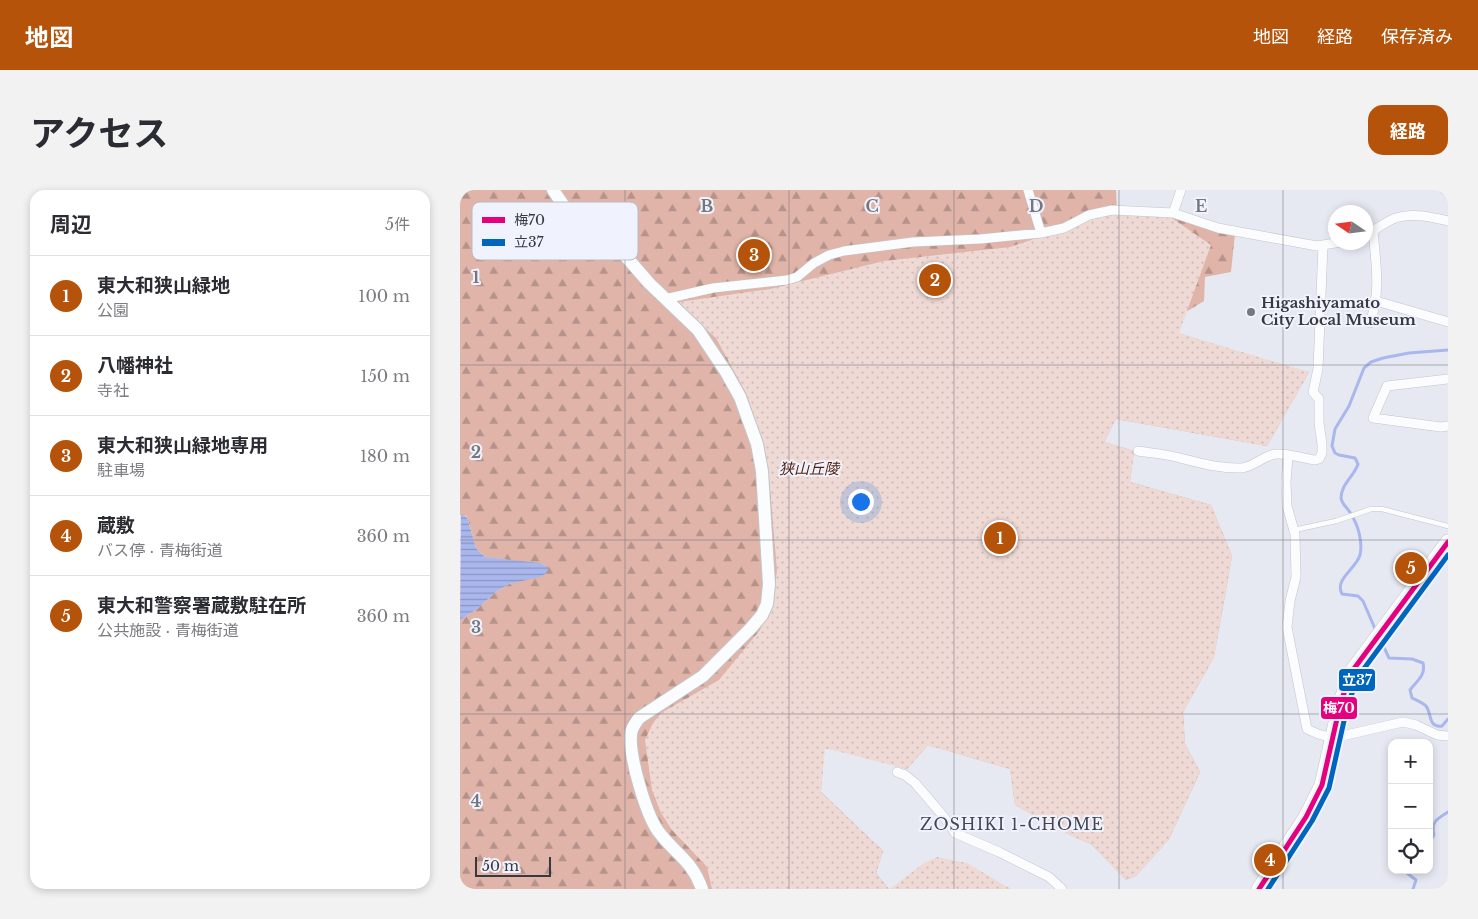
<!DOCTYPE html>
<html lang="ja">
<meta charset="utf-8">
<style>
:root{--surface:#fff;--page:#f2f2f3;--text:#2b2b33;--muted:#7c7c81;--line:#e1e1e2;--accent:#b45309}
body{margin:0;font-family:"Libre Baskerville","Noto Sans JP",serif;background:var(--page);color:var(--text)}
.controls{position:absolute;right:15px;bottom:15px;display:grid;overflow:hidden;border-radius:10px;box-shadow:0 2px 8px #0003}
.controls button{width:45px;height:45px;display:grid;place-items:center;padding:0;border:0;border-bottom:1px solid var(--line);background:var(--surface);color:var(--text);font:25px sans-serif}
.compass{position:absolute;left:868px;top:15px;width:45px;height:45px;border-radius:50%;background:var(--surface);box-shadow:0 2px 8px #0003;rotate:283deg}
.scale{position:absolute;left:15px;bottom:12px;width:76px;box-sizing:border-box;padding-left:5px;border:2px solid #373940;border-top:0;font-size:14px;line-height:18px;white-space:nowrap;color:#373940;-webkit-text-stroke:4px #f0f3fe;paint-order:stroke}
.you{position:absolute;left:400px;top:311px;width:18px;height:18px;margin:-12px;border:4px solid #fff;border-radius:50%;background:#1a73e8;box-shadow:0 0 0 8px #1a73e833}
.badge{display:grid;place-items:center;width:32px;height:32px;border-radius:50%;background:var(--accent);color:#fff;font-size:16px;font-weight:700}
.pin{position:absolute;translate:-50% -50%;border:2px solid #fff;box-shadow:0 1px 5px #0006}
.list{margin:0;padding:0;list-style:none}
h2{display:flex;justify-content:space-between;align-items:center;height:65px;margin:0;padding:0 20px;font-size:21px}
h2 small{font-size:16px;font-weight:400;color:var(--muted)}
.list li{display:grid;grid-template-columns:32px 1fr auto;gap:15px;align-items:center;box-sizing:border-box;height:80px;padding:0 20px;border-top:1px solid var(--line)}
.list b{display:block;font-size:19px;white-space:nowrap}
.list p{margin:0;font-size:16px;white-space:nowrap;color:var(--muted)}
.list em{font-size:16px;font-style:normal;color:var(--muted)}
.icon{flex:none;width:28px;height:28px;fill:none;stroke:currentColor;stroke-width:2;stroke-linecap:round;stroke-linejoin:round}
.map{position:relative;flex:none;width:988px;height:699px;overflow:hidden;border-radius:15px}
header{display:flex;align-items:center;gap:30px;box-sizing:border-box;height:70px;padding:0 25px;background:var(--accent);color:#fff}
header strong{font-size:24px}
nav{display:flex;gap:28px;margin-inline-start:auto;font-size:18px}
.intro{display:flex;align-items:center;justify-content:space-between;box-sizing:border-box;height:120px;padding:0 30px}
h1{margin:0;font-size:35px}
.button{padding:12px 22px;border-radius:15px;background:var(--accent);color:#fff;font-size:18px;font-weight:700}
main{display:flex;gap:30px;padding:0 30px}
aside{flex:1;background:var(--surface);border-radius:15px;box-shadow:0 2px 8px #0003}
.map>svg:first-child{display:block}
.forest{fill:url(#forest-firs)}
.park{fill:url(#park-dots)}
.water{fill:url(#water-rules)}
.shadow{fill:#0003}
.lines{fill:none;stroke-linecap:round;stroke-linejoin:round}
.stream{stroke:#a9b7ed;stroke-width:3}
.building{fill:url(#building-back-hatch);stroke:#b8bac2}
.lane-casing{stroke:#c3c5cc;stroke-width:5.5}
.street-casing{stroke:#c3c5cc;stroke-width:10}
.secondary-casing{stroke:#c3c5cc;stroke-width:14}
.primary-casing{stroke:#c3c5cc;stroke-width:16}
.lane{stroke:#fbfcfd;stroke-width:4.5}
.street{stroke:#fbfcfd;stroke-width:9}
.secondary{stroke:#fbfcfd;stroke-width:12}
.primary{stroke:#fbfcfd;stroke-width:15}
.bus-1-casing{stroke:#f0f3fe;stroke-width:9}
.bus-2-casing{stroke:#f0f3fe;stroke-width:9}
.bus-1{stroke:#e5007d;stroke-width:5}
.bus-2{stroke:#0065bd;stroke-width:5}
.grid{fill:none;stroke:#74777e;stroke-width:1;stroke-opacity:0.55}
.poi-dot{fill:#74777e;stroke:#f0f3fe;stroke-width:2}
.labels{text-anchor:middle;stroke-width:4;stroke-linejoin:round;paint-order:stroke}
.poi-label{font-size:15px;font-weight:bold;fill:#373940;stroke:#f0f3fe;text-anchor:start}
.park-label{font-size:15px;font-style:italic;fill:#511e09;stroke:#f0f3fe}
.neighbourhood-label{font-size:16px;letter-spacing:1px;fill:#434754;stroke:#f0f3fe}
.key{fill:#f0f3fe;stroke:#b8bbc5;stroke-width:1}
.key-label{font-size:14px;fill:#373940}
.grid-label{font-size:16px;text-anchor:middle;font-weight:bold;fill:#74777e;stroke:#f0f3fe;stroke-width:4;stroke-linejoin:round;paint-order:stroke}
.line-badge{stroke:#f0f3fe;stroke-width:2}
.badge-label{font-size:14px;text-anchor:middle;font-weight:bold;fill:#fff}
</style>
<header>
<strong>地図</strong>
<nav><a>地図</a><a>経路</a><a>保存済み</a></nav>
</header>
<div class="intro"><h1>アクセス</h1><a class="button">経路</a></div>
<main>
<aside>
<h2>周辺<small>5件</small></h2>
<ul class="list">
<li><span class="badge">1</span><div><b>東大和狭山緑地</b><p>公園</p></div><em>100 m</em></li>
<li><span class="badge">2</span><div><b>八幡神社</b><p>寺社</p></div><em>150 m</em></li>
<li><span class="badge">3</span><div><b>東大和狭山緑地専用</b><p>駐車場</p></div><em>180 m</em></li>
<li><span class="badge">4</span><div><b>蔵敷</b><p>バス停 · 青梅街道</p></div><em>360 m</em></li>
<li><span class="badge">5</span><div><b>東大和警察署蔵敷駐在所</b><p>公共施設 · 青梅街道</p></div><em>360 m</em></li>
</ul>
</aside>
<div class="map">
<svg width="988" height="699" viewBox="0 0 988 699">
<defs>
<pattern id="forest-firs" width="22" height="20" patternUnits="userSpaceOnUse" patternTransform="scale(1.25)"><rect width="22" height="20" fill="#e0b4a8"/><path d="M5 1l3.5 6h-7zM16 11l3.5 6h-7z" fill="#b6938a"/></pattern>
<pattern id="park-dots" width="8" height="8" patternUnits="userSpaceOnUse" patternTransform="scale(1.25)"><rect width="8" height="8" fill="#efd9d4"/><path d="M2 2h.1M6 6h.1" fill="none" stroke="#cebbb7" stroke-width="1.8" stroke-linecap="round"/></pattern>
<pattern id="water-rules" width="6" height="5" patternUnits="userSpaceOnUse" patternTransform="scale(1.25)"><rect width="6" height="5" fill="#a9b7ed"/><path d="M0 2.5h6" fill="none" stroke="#8a96c1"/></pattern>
<pattern id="building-back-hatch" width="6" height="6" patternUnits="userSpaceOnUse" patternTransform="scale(1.25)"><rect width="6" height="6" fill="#cfd3e3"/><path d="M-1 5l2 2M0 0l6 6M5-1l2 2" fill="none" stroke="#b2b6c4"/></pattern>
</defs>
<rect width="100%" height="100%" fill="#e6e9f2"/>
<!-- forest -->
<path class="forest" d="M0,0H656L657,22L712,27L775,44L771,82L745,87L744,111L721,125L719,143L780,166L849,182L807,256L656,229L644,252L674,261L670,292L751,315L772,366L754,467L723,522L725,554L740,582L709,649L676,686L666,690L631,654L612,646L555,615L550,579L468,555L447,579L400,565L364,558L361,602L423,661L416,683L429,699H0V430L17,419L37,401L49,394L84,385L85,375L25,367L16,358L7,326L0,325Z"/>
<!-- park -->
<path class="park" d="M652,21L703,22L751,55L719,143L849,182L807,256L656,229L644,252L674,261L670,292L751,315L772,366L754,467L723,522L725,554L740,582L709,649L676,686L666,690L631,654L612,646L555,615L550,579L468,555L447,579L365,558L361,602L423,661L416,683L429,699H252L247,677L212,640L201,623L192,600L185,550L193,533L201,523L259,490L300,440L313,414L317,380L309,286L302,251L286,203L256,148L230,125L219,112L310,99L424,71L550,57L604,39L629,27Z
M477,667L507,673L551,699H430L464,673Z"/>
<!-- water -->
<path class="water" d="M1,324L7,327L16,358L25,367L80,373L88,377V380L84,385L80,387L49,394L37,401L17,419L0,430Z"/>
<!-- shadow -->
<path class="shadow" d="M480,83L485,90L486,97H482V100L462,98L460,95Z"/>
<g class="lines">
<!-- stream -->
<path class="stream" d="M916,441L903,411L898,406L882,404C874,389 896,379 900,365C903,352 898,335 891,324C888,318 882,315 881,308C881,294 895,285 898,274L895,268L879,265L875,263L872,256L875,239L889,216L904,178L911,172L923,168L949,163L988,160
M921,451L929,468L952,469L963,473C966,485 957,491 950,500L952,508C956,510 963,513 966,516C972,524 968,538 982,536L988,529
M969,653L974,645C971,631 977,629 988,622
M943,680L956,690L953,699"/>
</g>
<!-- building -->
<path class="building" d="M469,82H481V85H484V93H481V97L459,95V85L470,84Z"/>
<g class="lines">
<defs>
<path id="lane" d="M834,340L876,331L911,319H922L988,336"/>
<path id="street" d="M568,0L581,43
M985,0H988
M713,23L721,0
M906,45C915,40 924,33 933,29C951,22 971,27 988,31
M205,109L253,98L327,90L337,87L354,73L369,65L384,61L453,52L520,49L581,43L604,38L629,25L652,20L713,23L758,38L857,56L881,52
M916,111L988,132
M910,133C921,101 916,75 913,41
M988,189L927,196L913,228L981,237L988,236
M678,261C690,263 704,264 716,267C737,272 759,279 781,278C795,277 804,264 817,264C828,263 844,269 855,270L859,269L862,263V254L859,233V209L853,202L858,179L863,55
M828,266L826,292L827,316L835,344L836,387L830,411L827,437L847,539L858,544L873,548L943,532L956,535L977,545L988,546
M437,582L445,585L455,593L484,627L495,643L539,662L589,687L602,699"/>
<path id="secondary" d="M93,0L106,19L147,49L162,62L189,93L238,140L266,182L280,207L297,254L302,281L309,394L307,414L302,425L291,438L243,486L179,528C175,534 171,538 171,545C169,567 186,624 198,641C215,664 232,670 242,699"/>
<path id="primary" d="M799,699L846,627L862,595L881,511L893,480L988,352"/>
</defs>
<!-- lane casing -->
<use href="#lane" class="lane-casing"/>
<!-- street casing -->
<use href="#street" class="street-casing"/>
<!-- secondary casing -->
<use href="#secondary" class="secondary-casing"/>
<!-- primary casing -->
<use href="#primary" class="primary-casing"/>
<!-- lane -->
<use href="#lane" class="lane"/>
<!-- street -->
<use href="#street" class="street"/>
<!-- secondary -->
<use href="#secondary" class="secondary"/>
<!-- primary -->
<use href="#primary" class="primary"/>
<defs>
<path id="bus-1" d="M799,699L846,627L862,595L881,511L893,480L988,352"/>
<path id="bus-2" d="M808,699L852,631L869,598L888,513L900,484L988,365"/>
</defs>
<!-- bus-1 casing -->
<use href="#bus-1" class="bus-1-casing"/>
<!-- bus-2 casing -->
<use href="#bus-2" class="bus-2-casing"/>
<!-- bus-1 -->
<use href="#bus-1" class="bus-1"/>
<!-- bus-2 -->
<use href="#bus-2" class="bus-2"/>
</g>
<!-- grid -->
<path class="grid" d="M165,0V699M329,0V699M494,0V699M659,0V699M823,0V699M0,175H988M0,350H988M0,524H988"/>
<!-- markers -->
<circle class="poi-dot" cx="791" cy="122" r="5"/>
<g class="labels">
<!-- poi labels -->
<g class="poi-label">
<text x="801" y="118">Higashiyamato<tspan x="801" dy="17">City Local Museum</tspan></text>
</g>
<!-- park labels -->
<g class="park-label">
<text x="349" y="284">狭山丘陵</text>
</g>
<!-- neighbourhood labels -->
<g class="neighbourhood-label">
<text x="552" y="640">ZOSHIKI 1-CHOME</text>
</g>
</g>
<!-- legend -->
<rect x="12" y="12" width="166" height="58" rx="8" class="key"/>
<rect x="22" y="27" width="23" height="6" fill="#e5007d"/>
<rect x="22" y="49" width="23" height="7" fill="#0065bd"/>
<g class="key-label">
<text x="54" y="35">梅70</text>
<text x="54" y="57">立37</text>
</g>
<g class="grid-label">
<text x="247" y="22">B</text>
<text x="412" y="22">C</text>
<text x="576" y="22">D</text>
<text x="741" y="22">E</text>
<text x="16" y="93">1</text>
<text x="16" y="268">2</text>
<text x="16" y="443">3</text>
<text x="16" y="617">4</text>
</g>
<g class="line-badge">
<rect x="878" y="478" width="38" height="24" rx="5" fill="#0065bd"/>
<rect x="860" y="506" width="38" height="24" rx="5" fill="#e5007d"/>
</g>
<g class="badge-label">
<text x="897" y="495">立37</text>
<text x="879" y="523">梅70</text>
</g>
</svg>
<div class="controls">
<button>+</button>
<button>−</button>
<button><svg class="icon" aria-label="locate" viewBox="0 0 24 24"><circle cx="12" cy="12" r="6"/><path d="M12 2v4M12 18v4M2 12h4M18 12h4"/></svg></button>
</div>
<svg class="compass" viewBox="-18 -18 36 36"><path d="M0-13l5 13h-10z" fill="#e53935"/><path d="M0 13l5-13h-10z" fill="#7c7c81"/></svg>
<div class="scale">50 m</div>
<div class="you"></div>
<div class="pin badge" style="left:540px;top:348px">1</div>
<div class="pin badge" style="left:475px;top:90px">2</div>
<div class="pin badge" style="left:294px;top:65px">3</div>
<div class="pin badge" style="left:810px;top:670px">4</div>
<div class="pin badge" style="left:951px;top:378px">5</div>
</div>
</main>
